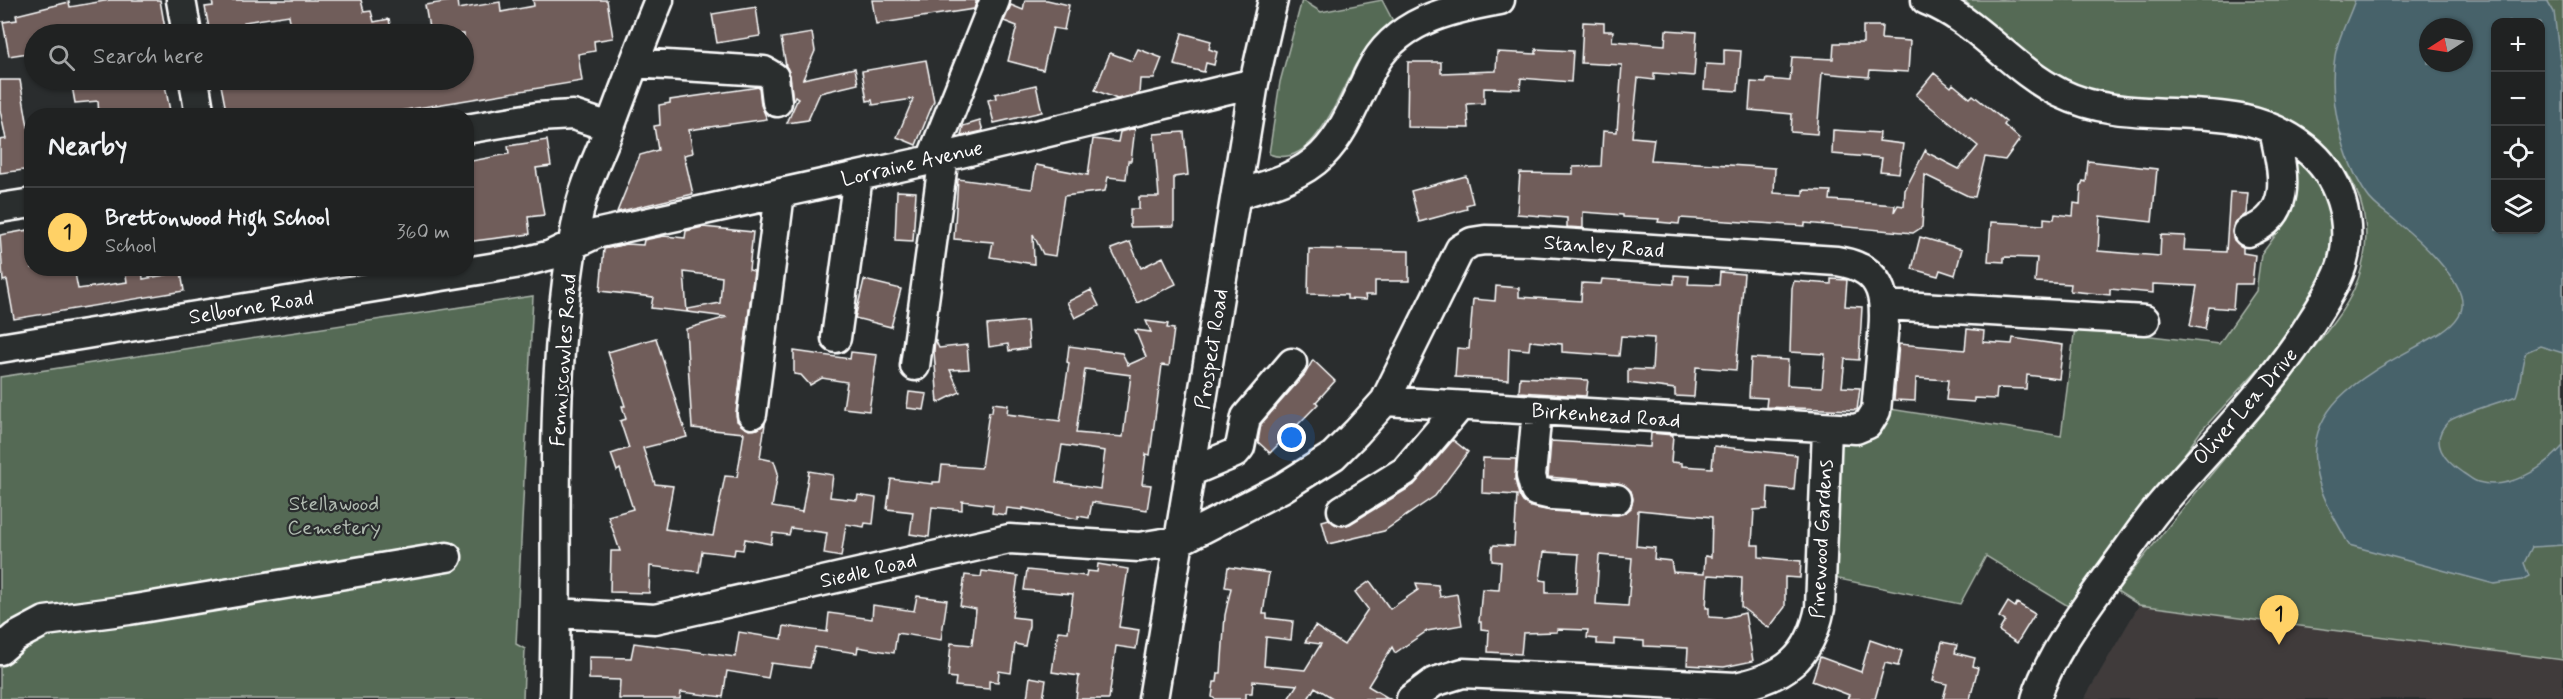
<!DOCTYPE html>
<meta charset="utf-8">
<style>
:root{--surface:#202222;--page:#282a2a;--text:#f1f3f6;--muted:#a2a4a5;--line:#3d3f40;--accent:#ffd166}
body{margin:0;font-family:Mynerve,sans-serif;background:var(--page);color:var(--text)}
.controls{position:absolute;right:18px;top:18px;display:grid;overflow:hidden;border-radius:12px;box-shadow:0 2px 4px #0004}
.controls button{width:54px;height:54px;display:grid;place-items:center;padding:0;border:0;border-bottom:2px solid var(--line);background:var(--surface);color:var(--text);font:30px sans-serif}
.compass{position:absolute;left:2419px;top:18px;width:54px;height:54px;border-radius:50%;background:var(--surface);box-shadow:0 2px 4px #0004;rotate:258deg}
.you{position:absolute;left:1292px;top:438px;width:21px;height:21px;margin:-15px;border:4px solid #fff;border-radius:50%;background:#1a73e8;box-shadow:0 0 0 9px #1a73e833}
.badge{display:grid;place-items:center;width:39px;height:39px;border-radius:50%;background:var(--accent);color:#111;font-size:20px;font-weight:700}
.pin{position:absolute;translate:-50% -50px;filter:drop-shadow(0 2px 3px #0008)}
.pin::after{content:'';position:absolute;top:32px;width:21px;height:18px;background:inherit;clip-path:polygon(0 0,100% 0,50% 100%)}
.list{margin:0;padding:0;list-style:none}
h2{display:flex;justify-content:space-between;align-items:center;height:78px;margin:0;padding:0 24px;font-size:26px}
h2 small{font-size:20px;font-weight:400;color:var(--muted)}
.list li{display:grid;grid-template-columns:39px 1fr auto;gap:18px;align-items:center;box-sizing:border-box;height:90px;padding:0 24px;border-top:2px solid var(--line)}
.list b{display:block;font-size:22px;white-space:nowrap}
.list p{margin:0;font-size:20px;white-space:nowrap;color:var(--muted)}
.list em{font-size:20px;font-style:normal;color:var(--muted)}
.icon{flex:none;width:33px;height:33px;fill:none;stroke:currentColor;stroke-width:2;stroke-linecap:round;stroke-linejoin:round}
.map{position:relative;flex:none;width:2563px;height:699px;overflow:hidden}
.search{position:absolute;background:var(--surface);box-shadow:0 2px 4px #0004;left:24px;top:24px;width:450px;height:66px;display:flex;align-items:center;gap:15px;box-sizing:border-box;padding:0 21px;border-radius:33px;color:var(--muted);font-size:22px}
.panel{position:absolute;background:var(--surface);box-shadow:0 2px 4px #0004;left:24px;top:108px;width:450px;height:168px;border-radius:24px}
.map>svg:first-child{display:block}
.built{fill:#3f3b3b}
.green{fill:#556a55;stroke:#aab4aa;stroke-width:1.5;fill-rule:evenodd}
.water{fill:#47626b;stroke:#91a1a6;stroke-width:1.5;fill-rule:evenodd}
.building{fill:#705d5a;stroke:#fff;stroke-width:1.5;fill-rule:evenodd}
.lines{fill:none;stroke-linecap:round;stroke-linejoin:round}
.minor-casing{stroke:#fff;stroke-width:33}
.minor{stroke:#2a2d2e;stroke-width:28}
.labels{text-anchor:middle;stroke-width:4.5;stroke-linejoin:round;paint-order:stroke}
.street-label{font-size:21px;fill:#fff;stroke:#2a2d2e}
.park-label{font-size:21px;fill:#b2bcb2;stroke:#2a2d2e}
</style>
<div class="map">
<svg width="2563" height="699" viewBox="0 0 2563 699">
<rect width="100%" height="100%" fill="#2a2d2e"/>
<filter id="ink" filterUnits="userSpaceOnUse"><feTurbulence type="fractalNoise" baseFrequency=".0167" numOctaves="2"/><feDisplacementMap in="SourceGraphic" scale="12" xChannelSelector="R" yChannelSelector="G"/><feConvolveMatrix kernelMatrix="1 2 1 2 8 2 1 2 1" color-interpolation-filters="sRGB"/></filter>
<g filter="url(#ink)">
<!-- built -->
<path class="built" d="M2139,605L2563,660V699H2084Z"/>
<!-- green -->
<path class="green" d="M1302,0L1321,12L1382,0L1393,21C1380,33 1369,44 1359,59C1340,88 1316,172 1269,154L1280,82Z
M1964,0H2563V660L2139,605L2117,591C2174,517 2235,447 2293,374C2311,350 2343,315 2354,289C2392,204 2334,128 2250,109C2212,100 2171,103 2132,99C2059,92 2015,46 1964,0ZM2496,22H2540V230H2496ZM2428,27H2464V63H2428Z
M2299,157L2326,194L2334,236L2330,261L2321,286L2294,330L2201,431L2073,609L1986,556L1960,604L1834,578L1838,445L1890,409L2061,436L2075,327L2219,344L2256,291L2261,255L2291,214L2292,191L2287,162Z
M533,296L516,644L525,649L523,699H0V377Z"/>
<!-- water -->
<path class="water" d="M2355,0H2547L2554,12L2563,86V353L2540,346L2526,352C2520,367 2522,381 2516,396C2502,402 2454,415 2448,422C2428,442 2445,461 2463,473C2467,475 2473,481 2478,482C2509,491 2544,468 2563,446V545L2532,547L2524,563L2529,576L2522,580L2494,584L2349,545C2338,524 2322,499 2317,475C2299,400 2380,368 2432,338C2444,332 2461,320 2462,306C2465,281 2416,237 2397,222C2388,214 2373,205 2367,195C2342,159 2328,98 2335,56C2338,37 2349,18 2355,0ZM2496,22H2540V230H2496ZM2428,27H2464V63H2428Z"/>
<!-- building -->
<path class="building" d="M110,0H160L166,34H34V52L9,56L3,22L17,20L16,15L69,2L70,7Z
M212,0H361L364,12L371,11L374,22L389,19L392,34H292L289,15L244,22L245,28L235,30L236,34H210L205,7L213,6Z
M457,0L458,9L500,2L501,12L534,6L533,0H607L613,38L594,41L595,51L578,54L582,81L369,116H227L220,80H464V34H430L425,5Z
M872,0H976V3L974,9L876,24Z
M1025,0H1047L1069,5L1064,30L1053,28L1043,70L1008,61L1017,26L1004,21L1011,5L1023,10Z
M756,7L760,36L717,43L712,14Z
M1583,22L1604,23V31H1613L1612,41L1665,45L1666,30L1697,32L1694,76L1654,73V80L1638,78L1632,137L1654,139L1651,160L1775,168L1774,193L1803,195V190L1831,191L1830,200L1895,205L1894,212L1898,205L1904,206L1905,190L1926,149V152L1959,169L1978,146L1916,95L1934,73L1951,87L1953,84L1970,98L1973,95L2006,122L2004,125L2020,139L2005,160L1985,157L1975,197L1968,196L1925,175L1922,227L1913,233L1805,223V226L1680,218L1679,224L1658,222L1659,219L1623,217V215L1583,212V228L1567,227V218L1517,214L1520,173L1573,174V167L1601,166L1603,131L1617,132L1622,65L1581,63Z
M1863,26H1882L1881,39L1910,41L1908,72L1870,70L1869,77L1822,73L1817,134L1791,132L1792,114L1749,110L1751,82L1766,83L1767,79L1790,81L1792,57L1833,59L1834,43H1863Z
M812,33L815,51L803,79L855,68L858,84L820,93L808,120L787,123L798,98L795,96L793,102L790,75L786,66L781,38Z
M1182,33L1211,41L1209,49L1217,52L1214,65L1206,63L1204,72L1174,65Z
M1138,49L1162,58L1154,79H1140L1139,94L1117,99L1095,90L1110,53L1132,61Z
M1536,49L1573,51L1571,82L1521,78L1520,89L1484,88V103L1467,104L1469,128L1407,127L1408,62H1441V73L1496,71L1497,52L1536,54Z
M1724,50L1741,51L1738,91L1704,89L1706,64L1724,65Z
M926,60L934,101L916,145L897,137L913,99L873,105L872,100L867,101L862,71Z
M0,80H20L28,127L32,126V169L0,173V140L6,139L0,110Z
M71,80H164L171,116H99L98,101L75,103Z
M1036,85L1042,112L994,123L988,100L996,98L995,94Z
M759,87L761,105L767,119L689,130L693,153L684,155L693,194L617,212L640,155L658,150L654,126L660,125L659,105L670,103V100Z
M980,121L983,131L961,136L963,126Z
M1135,128L1131,161H1128L1126,179L1108,177L1105,191L1064,196L1055,256L1043,254L1033,234L1034,264L990,257L993,242L954,239L958,179L1032,189L1036,165L1088,175L1093,139L1118,142L1120,132Z
M1833,130L1880,133L1879,141L1903,144L1899,173L1880,171L1882,158L1832,154Z
M1184,132L1188,175L1174,177V226L1130,227V209H1139V197H1159L1154,134Z
M547,140L551,166L536,168L544,215L528,217L530,234L466,242V162L509,154L508,146Z
M2088,161L2157,169L2152,222L2100,216L2098,251L2160,256L2161,235L2185,236L2184,250L2226,252L2230,192L2248,193L2246,214L2234,223L2232,232L2234,240L2243,247V253L2255,255L2252,284H2235L2233,309L2209,307L2205,329L2190,326L2197,286L2153,284V293L2110,289V295L2070,291L2071,284L2035,282L2037,258L2004,257V262L1988,261L1991,222L2044,225V218L2054,219L2055,214L2073,216L2074,203L2080,204L2081,186L2083,181L2086,182Z
M1466,176L1473,203L1466,205L1467,209L1419,222L1411,191Z
M897,191L916,192L913,241L895,240Z
M703,227L753,232L749,270L754,271L736,413L737,421L749,430L758,429L765,424L760,458L774,461L778,473L772,507L802,512L809,471L833,475L830,497L857,500L858,495L876,498L873,524L865,523L864,527L846,524L841,557L824,554L827,533L791,528L789,535L773,533L771,544L745,539L743,550L735,549L734,555L702,551L699,572L650,566L649,593L610,592L611,551H620L608,516L633,509L620,469L617,471L611,454L629,448L620,421L626,419L622,406H625L608,352L656,338L687,437L643,448L655,484L673,486L665,529L713,536L725,476L737,477L744,433L692,428L686,329L727,317L688,312V309L720,303L722,277L684,272L687,312L651,308L653,297L600,291L604,249L627,244L643,245L644,240L664,236L685,238L686,231Z
M28,230L32,268H74L78,289L127,282L125,268H142L143,279L181,272L184,291L14,319L7,280L3,281L0,235Z
M1920,237L1962,249L1955,275L1940,270L1938,276L1912,269Z
M1130,242L1141,268L1163,257L1176,284L1137,303L1111,249Z
M1309,249L1409,251V281H1375V295H1365L1366,300L1347,299V295L1308,294Z
M1720,272L1744,274L1736,370L1696,367L1694,397L1675,396V389L1628,383V369L1652,370L1654,338L1621,336L1619,356L1562,352V344L1530,341L1529,350L1509,348L1508,380L1455,377L1457,348L1469,349L1473,299L1495,301L1496,286L1519,288V297L1581,301L1582,283L1601,284L1602,279L1674,284V275L1689,276L1688,284L1719,285Z
M1831,279L1847,280L1845,306L1862,307L1859,360L1845,359L1842,387L1860,388L1857,410L1766,407L1767,398L1749,397L1751,358L1788,360L1787,385L1822,387L1825,354L1790,352L1792,288L1794,281L1831,284Z
M864,280L901,289L891,327L855,318Z
M1091,290L1099,306L1075,318L1067,302Z
M1027,321L1029,348L1009,351L1008,344L989,347L987,325Z
M1146,321L1168,324L1167,328L1174,329L1169,366L1162,365L1150,455L1146,454L1142,484L1151,485L1147,510L1092,502L1089,518L1078,516V519L1023,508V510L1007,508L1006,515L992,513L993,505L962,501V510L932,507L929,537L910,534L913,512L887,509L891,479L933,484V482H940L942,465L981,468L989,412H992L993,403L1008,405L1007,414L1060,421L1069,363L1067,362L1069,346L1122,353L1128,365L1146,357L1135,330L1151,332ZM1085,369L1131,375L1123,437L1076,433ZM1062,445L1105,451L1100,489L1056,482Z
M1967,329L1984,331L1983,342L2012,344L2013,338L2063,345L2059,379L2027,375L2026,389L1997,388L1996,399L1974,398V402L1946,400L1948,380L1916,378L1915,401L1894,400L1899,344L1965,350Z
M935,339L939,348L967,345L969,369L950,370L960,392L938,403L934,351Z
M794,351L850,359L851,352L877,355L869,411L843,408L847,382L822,378L810,385L801,375L794,374Z
M1313,360L1335,381L1316,402L1318,404L1270,453L1258,442L1261,424L1305,374Z
M1520,377L1588,380L1586,396L1519,392Z
M909,392L927,394L924,410L907,408Z
M1651,433L1673,435L1671,462L1682,463V466L1712,468L1714,446L1797,455L1794,490L1768,487L1767,509L1754,510L1752,545H1759V557L1801,561L1800,578L1785,577V607L1769,628L1741,607L1742,577L1708,575L1706,608H1709V617L1724,618L1745,613L1753,661L1724,667L1687,665L1688,648L1644,646V641L1614,639V645L1597,644V639L1587,638L1588,630L1557,629V632L1523,633L1521,654L1488,652L1489,630L1481,629V622H1479L1482,589L1499,590L1501,562L1492,561V548L1494,545L1514,546L1517,495L1482,493L1483,458L1516,459L1515,480L1519,495L1523,502L1531,507L1551,511L1617,515L1625,513L1631,508L1633,499L1631,491L1618,483L1548,477L1551,441L1650,447ZM1638,510L1712,517L1711,557L1705,556L1704,574L1673,572L1671,561L1654,559L1655,548L1636,546ZM1544,552L1579,554L1576,593H1546V581L1540,580ZM1599,555L1632,558L1628,606L1596,604Z
M1453,440L1468,452L1435,496L1384,531L1328,544L1322,521L1329,519L1342,526L1350,524L1414,485Z
M1098,564L1128,569L1119,627L1139,630L1136,649L1116,646L1109,699H1076L1079,676L1052,672L1058,631L1068,632L1073,594L1024,590L1027,570L1086,576L1087,571L1097,572Z
M1228,567L1269,573L1263,614H1267V618L1293,621L1291,640L1266,637L1264,666L1305,670L1321,644L1305,642L1315,626L1344,645L1368,609L1355,592L1370,581L1390,609L1418,590L1416,583L1438,585L1440,597L1457,594L1462,625L1427,631L1395,653L1392,647L1368,686L1390,699H1334L1315,687L1308,699H1288L1297,685L1253,681L1252,693H1246V699H1215L1212,697L1214,682H1217L1218,673H1221L1225,615L1231,588L1225,587Z
M982,571L1018,576L1012,617L1029,619V626L1025,646L1015,644L1011,673L999,671L998,682L989,681V689L955,686L956,678L948,677L951,643L972,645L976,609L960,606L965,575L981,577Z
M917,596L947,600L941,640L897,633L894,653L858,647L857,653L815,647L810,668L771,663L768,678L727,671L723,697L681,692L680,699H619L620,680L589,679V657L631,658L634,643L735,657L739,632L782,639L784,626L827,632L829,613L872,619L873,605L914,611Z
M2008,602L2015,607L2017,603L2035,614L2017,643L1999,631L2005,621L1999,617Z
M1870,640L1902,651L1898,666L1885,663L1875,699H1847L1849,695L1812,681L1820,657L1861,672Z
M1942,642L1957,645L1955,653L1975,658L1973,666L1978,668L1970,699H1943L1947,684L1933,681Z
M1030,677L1046,680L1043,699H1027Z"/>
<g class="lines">
<defs>
<path id="minor" d="M181,0L187,34
M1926,0C1976,19 2011,69 2060,93C2139,132 2232,90 2305,148C2340,175 2354,223 2342,265C2336,284 2324,302 2314,318C2271,389 2212,444 2159,507C2144,525 2131,545 2117,564C2089,603 2050,653 2036,699
M634,63L764,71L774,77L777,102
M194,80L200,116
M466,129L537,117L573,115L610,127
M931,160L995,0
M1236,195C1265,186 1300,177 1322,155C1345,132 1356,100 1370,72C1394,21 1449,9 1500,0
M0,208L32,203
M2248,232C2296,213 2282,170 2274,130
M1886,305L2145,320
M836,338L858,176
M0,348L515,264L551,255L595,234L931,160L1254,83
M915,366L944,156
M1537,410L1531,476L1535,491L1552,495L1617,499
M752,414L780,193
M1192,471L1235,453L1240,447L1246,417L1292,363
M1342,510L1405,471L1460,406
M557,613L655,619L1009,539L1139,547L1181,540L1282,488L1333,456L1357,432L1385,401L1460,249L1472,242L1485,240L1530,241L1837,261C1889,269 1886,303 1882,346C1880,368 1878,389 1876,411L1868,424L1856,429L1385,401
M0,650L15,637L45,621L129,610L447,557
M554,699C560,538 545,375 578,216C584,185 599,156 610,127C626,84 642,42 659,0
M1153,699L1254,83L1273,0
M1411,699L1434,682L1463,673L1736,687C1784,677 1810,659 1820,608L1827,429"/>
</defs>
<!-- minor casing -->
<use href="#minor" class="minor-casing"/>
<!-- minor -->
<use href="#minor" class="minor"/>
</g>
</g>
<g class="labels">
<!-- street labels -->
<g class="street-label">
<text transform="translate(912 163) rotate(-13)" y="7">Lorraine Avenue</text>
<text transform="translate(1604 246) rotate(4)" y="7">Stanley Road</text>
<text transform="translate(251 307) rotate(-9)" y="7">Selborne Road</text>
<text transform="translate(1211 349) rotate(-81)" y="7">Prospect Road</text>
<text transform="translate(563 360) rotate(-86)" y="7">Fenniscowles Road</text>
<text transform="translate(2245 406) rotate(-49)" y="7">Oliver Lea Drive</text>
<text transform="translate(1606 415) rotate(4)" y="7">Birkenhead Road</text>
<text transform="translate(1821 539) rotate(-87)" y="7">Pinewood Gardens</text>
<text transform="translate(868 570) rotate(-13)" y="7">Siedle Road</text>
</g>
<!-- park labels -->
<g class="park-label">
<text x="334" y="510">Stellawood<tspan x="334" dy="24">Cemetery</tspan></text>
</g>
</g>
</svg>
<div class="controls">
<button>+</button>
<button>−</button>
<button><svg class="icon" aria-label="locate" viewBox="0 0 24 24"><circle cx="12" cy="12" r="6"/><path d="M12 2v4M12 18v4M2 12h4M18 12h4"/></svg></button>
<button><svg class="icon" aria-label="layers" viewBox="0 0 24 24"><path d="M12 4l9 5-9 5-9-5zM3 14l9 5 9-5"/></svg></button>
</div>
<svg class="compass" viewBox="-18 -18 36 36"><path d="M0-13l5 13h-10z" fill="#e53935"/><path d="M0 13l5-13h-10z" fill="#a2a4a5"/></svg>
<div class="you"></div>
<div class="pin badge" style="left:2279px;top:645px">1</div>
<div class="search"><svg class="icon" aria-label="search" viewBox="0 0 24 24"><circle cx="10" cy="10" r="6"/><path d="M15 15l6 6"/></svg>Search here</div>
<section class="panel">
<h2>Nearby<small></small></h2>
<ul class="list">
<li><span class="badge">1</span><div><b>Brettonwood High School</b><p>School</p></div><em>360 m</em></li>
</ul>
</section>
</div>
